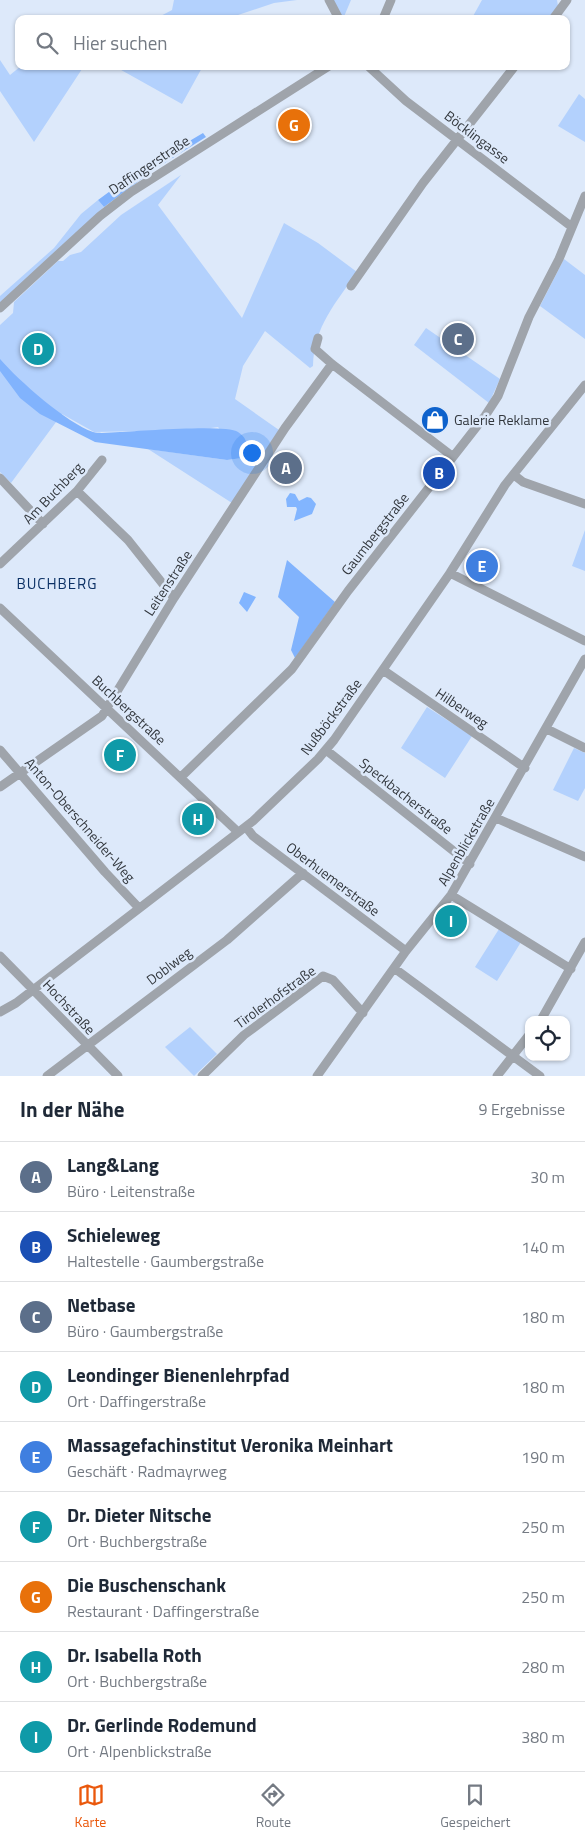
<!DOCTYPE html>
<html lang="de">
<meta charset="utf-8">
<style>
:root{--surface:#fff;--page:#f2f2f3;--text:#1f2937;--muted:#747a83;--line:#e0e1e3;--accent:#ea580c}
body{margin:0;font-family:"Titillium Web",sans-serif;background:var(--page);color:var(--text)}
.controls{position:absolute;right:15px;bottom:15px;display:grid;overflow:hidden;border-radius:10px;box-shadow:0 1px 4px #0004}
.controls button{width:45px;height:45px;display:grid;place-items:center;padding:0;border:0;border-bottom:1px solid var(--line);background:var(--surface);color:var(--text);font:25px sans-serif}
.you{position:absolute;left:251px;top:452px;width:18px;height:18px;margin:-12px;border:4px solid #fff;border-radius:50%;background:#1a73e8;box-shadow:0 0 0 8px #1a73e833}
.badge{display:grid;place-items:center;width:32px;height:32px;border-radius:50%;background:var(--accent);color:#fff;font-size:16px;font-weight:700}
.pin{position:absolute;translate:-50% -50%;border:2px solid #fff;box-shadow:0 1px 5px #0006}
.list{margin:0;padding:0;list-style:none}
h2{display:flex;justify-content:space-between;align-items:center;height:65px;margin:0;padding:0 20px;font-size:21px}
h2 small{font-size:16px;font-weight:400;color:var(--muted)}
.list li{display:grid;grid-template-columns:32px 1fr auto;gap:15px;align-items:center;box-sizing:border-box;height:70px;padding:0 20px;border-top:1px solid var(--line)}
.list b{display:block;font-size:19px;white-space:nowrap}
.list p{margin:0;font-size:16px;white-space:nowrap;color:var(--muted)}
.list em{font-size:16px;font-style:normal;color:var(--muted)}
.icon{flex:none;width:28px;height:28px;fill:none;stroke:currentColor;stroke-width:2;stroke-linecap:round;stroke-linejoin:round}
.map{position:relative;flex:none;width:585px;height:1076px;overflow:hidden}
.search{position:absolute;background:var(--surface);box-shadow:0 1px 4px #0004;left:15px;right:15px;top:15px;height:55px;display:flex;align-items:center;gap:12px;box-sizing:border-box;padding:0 18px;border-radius:10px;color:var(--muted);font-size:19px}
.sheet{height:695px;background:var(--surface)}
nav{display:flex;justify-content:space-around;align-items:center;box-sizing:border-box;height:70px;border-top:1px solid var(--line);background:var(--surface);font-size:14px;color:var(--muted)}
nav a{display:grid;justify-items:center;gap:2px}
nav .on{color:var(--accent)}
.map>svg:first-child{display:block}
.green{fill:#b3d1fd}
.forest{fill:#81b3fd}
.water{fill:#82b5ff}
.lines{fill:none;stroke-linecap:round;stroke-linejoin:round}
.street{stroke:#9fa4ab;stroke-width:9}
.labels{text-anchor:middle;stroke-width:5;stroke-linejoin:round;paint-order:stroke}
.street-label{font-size:14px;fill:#33383e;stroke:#dde9fa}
.poi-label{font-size:14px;fill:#33383e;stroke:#dde9fa;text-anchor:start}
.neighbourhood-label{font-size:15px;letter-spacing:1px;fill:#0c3165;stroke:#dde9fa}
</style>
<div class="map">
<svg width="585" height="1076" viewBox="0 0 585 1076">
<rect width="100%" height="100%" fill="#dde9fa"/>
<!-- green -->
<path class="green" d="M174,0H297L274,3L238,15L233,19H155L172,10Z
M333,0H351L343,19Z
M482,0H557L558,6L548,19L472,18Z
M0,60L10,75L21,66H84L34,142L0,91Z
M114,66H203L182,104Z
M579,94L585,99V142L558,126Z
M181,175L158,205L242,318L284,223L318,243L357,272C336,303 314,326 313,366L310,368L265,331L243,366L235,399L279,430L232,503L148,449L227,460L242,458L218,427L197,430L94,432L62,414L11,483L0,472V325L13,313L14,302L58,261H63L70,255L81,252L121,215Z
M98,200L104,207L0,303V296L54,248L81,214Z
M564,259L585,275V339L540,306Z
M426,328L500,379L489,403L414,345Z
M585,530V571L572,566Z
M427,707L472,736L445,778L401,748Z
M574,748L585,753V788L578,801L553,790Z
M499,929L521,942L497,981L475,967Z
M190,1027L217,1054L194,1076L165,1047Z"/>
<!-- forest -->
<path class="forest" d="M203,133L206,137L155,169L104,207L98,200L132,175Z
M0,359C19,381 67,423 93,432C101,434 112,432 120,432C140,431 227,424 238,432C246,437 247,443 248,451L242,458L227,460L95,442L40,414L20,398L0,371Z
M287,560L335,602L295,658L291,650L299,617L278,597Z"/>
<!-- water -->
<path class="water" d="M290,493L295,494L299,501L307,497L311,498L316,504L312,514L294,521L297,509L296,507H287L286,499Z
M244,592L256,597L247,612L239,603Z"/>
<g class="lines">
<!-- street -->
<path class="street" d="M329,0L339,19
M383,19L391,0
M553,19L567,0
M368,66L406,101L572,227
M351,286L423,183L515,66
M0,308L100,216L131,192L329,66
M318,338L315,349L332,364L452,456
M514,475L523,482L585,504
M0,478L43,524
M77,491L128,540L174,598
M0,564L77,491L102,460
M450,573L585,641
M0,608L238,832
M383,670L525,768
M547,729L585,748
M0,750L105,872L139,908
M326,750L470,864
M181,777L292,669L348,591L485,416L498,396L529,317L559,259L585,196
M0,787L102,716L174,598L285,428L332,364
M496,818L585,857
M246,827L253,836L406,951
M451,895L571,969
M0,956L118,1076
M394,968L540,1076
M0,1012L16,1003L253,821L318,759L334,740L450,573L505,485L585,385
M541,1020L585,942
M47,1076L227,940L303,873
M202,1076L244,1035L323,976L333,980L363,1013
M317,1076L406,951L451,895L585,659
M497,1076L529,1035"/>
</g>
<!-- icons -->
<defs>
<symbol id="shop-disc" viewBox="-11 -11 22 22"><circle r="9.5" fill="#0e62cc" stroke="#dde9fa"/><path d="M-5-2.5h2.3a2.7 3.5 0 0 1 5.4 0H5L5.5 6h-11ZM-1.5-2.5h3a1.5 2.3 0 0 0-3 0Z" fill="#fff"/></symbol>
</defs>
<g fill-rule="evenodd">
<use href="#shop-disc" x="419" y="404" width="32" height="32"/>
</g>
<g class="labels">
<!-- street labels -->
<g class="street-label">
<text transform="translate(477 137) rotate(37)" y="5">Böcklingasse</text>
<text transform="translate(149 165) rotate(-34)" y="5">Daffingerstraße</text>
<text transform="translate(53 493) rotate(-46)" y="5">Am Buchberg</text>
<text transform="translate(375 534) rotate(-52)" y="5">Gaumbergstraße</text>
<text transform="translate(168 583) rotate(-57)" y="5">Leitenstraße</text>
<text transform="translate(462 708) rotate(34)" y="5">Hilberweg</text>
<text transform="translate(129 710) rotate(43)" y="5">Buchbergstraße</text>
<text transform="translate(331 717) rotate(-53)" y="5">Nußböckstraße</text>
<text transform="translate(406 796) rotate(38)" y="5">Speckbacherstraße</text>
<text transform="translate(80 820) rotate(49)" y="5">Anton-Oberschneider-Weg</text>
<text transform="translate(466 842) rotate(-60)" y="5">Alpenblickstraße</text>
<text transform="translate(333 879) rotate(37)" y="5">Oberhuemerstraße</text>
<text transform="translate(169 966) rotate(-37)" y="5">Doblweg</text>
<text transform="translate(275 997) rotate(-36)" y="5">Tirolerhofstraße</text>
<text transform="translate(69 1007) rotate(47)" y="5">Hochstraße</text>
</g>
<!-- poi labels -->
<g class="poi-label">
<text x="454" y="425">Galerie Reklame</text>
</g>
<!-- neighbourhood labels -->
<g class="neighbourhood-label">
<text x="57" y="589">BUCHBERG</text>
</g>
</g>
</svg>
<div class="controls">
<button><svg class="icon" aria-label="locate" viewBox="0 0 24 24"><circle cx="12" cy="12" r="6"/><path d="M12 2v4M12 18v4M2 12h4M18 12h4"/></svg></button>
</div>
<div class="you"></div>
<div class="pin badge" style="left:286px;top:468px;background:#5c6f8a">A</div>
<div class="pin badge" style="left:439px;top:473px;background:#1a4fb4">B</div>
<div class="pin badge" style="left:458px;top:339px;background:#5c6f8a">C</div>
<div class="pin badge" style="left:38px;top:349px;background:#0f9aa8">D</div>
<div class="pin badge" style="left:482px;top:566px;background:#3f7fe0">E</div>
<div class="pin badge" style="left:120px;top:755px;background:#0f9aa8">F</div>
<div class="pin badge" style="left:294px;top:125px;background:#e8710a">G</div>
<div class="pin badge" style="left:198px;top:819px;background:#0f9aa8">H</div>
<div class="pin badge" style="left:451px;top:921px;background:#0f9aa8">I</div>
<div class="search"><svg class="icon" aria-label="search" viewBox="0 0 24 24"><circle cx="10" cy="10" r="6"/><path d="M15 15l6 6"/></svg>Hier suchen</div>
</div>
<section class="sheet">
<h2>In der Nähe<small>9 Ergebnisse</small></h2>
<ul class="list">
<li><span class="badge" style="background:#5c6f8a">A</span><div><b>Lang&amp;Lang</b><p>Büro · Leitenstraße</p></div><em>30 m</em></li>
<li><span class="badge" style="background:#1a4fb4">B</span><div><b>Schieleweg</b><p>Haltestelle · Gaumbergstraße</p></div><em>140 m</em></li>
<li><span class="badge" style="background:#5c6f8a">C</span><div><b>Netbase</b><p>Büro · Gaumbergstraße</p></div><em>180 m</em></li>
<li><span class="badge" style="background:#0f9aa8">D</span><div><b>Leondinger Bienenlehrpfad</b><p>Ort · Daffingerstraße</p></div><em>180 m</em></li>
<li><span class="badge" style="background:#3f7fe0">E</span><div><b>Massagefachinstitut Veronika Meinhart</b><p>Geschäft · Radmayrweg</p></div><em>190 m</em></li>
<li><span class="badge" style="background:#0f9aa8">F</span><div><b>Dr. Dieter Nitsche</b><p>Ort · Buchbergstraße</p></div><em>250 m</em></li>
<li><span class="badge" style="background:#e8710a">G</span><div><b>Die Buschenschank</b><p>Restaurant · Daffingerstraße</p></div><em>250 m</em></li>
<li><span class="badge" style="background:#0f9aa8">H</span><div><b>Dr. Isabella Roth</b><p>Ort · Buchbergstraße</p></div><em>280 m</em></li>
<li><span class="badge" style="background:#0f9aa8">I</span><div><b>Dr. Gerlinde Rodemund</b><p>Ort · Alpenblickstraße</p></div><em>380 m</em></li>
</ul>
</section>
<nav>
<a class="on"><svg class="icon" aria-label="map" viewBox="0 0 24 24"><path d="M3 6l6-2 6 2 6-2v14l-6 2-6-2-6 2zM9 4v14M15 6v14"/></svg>Karte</a>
<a><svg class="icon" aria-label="directions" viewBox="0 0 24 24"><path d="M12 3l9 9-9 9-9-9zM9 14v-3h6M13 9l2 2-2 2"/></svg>Route</a>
<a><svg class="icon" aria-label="saved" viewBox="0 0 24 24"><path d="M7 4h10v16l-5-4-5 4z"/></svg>Gespeichert</a>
</nav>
